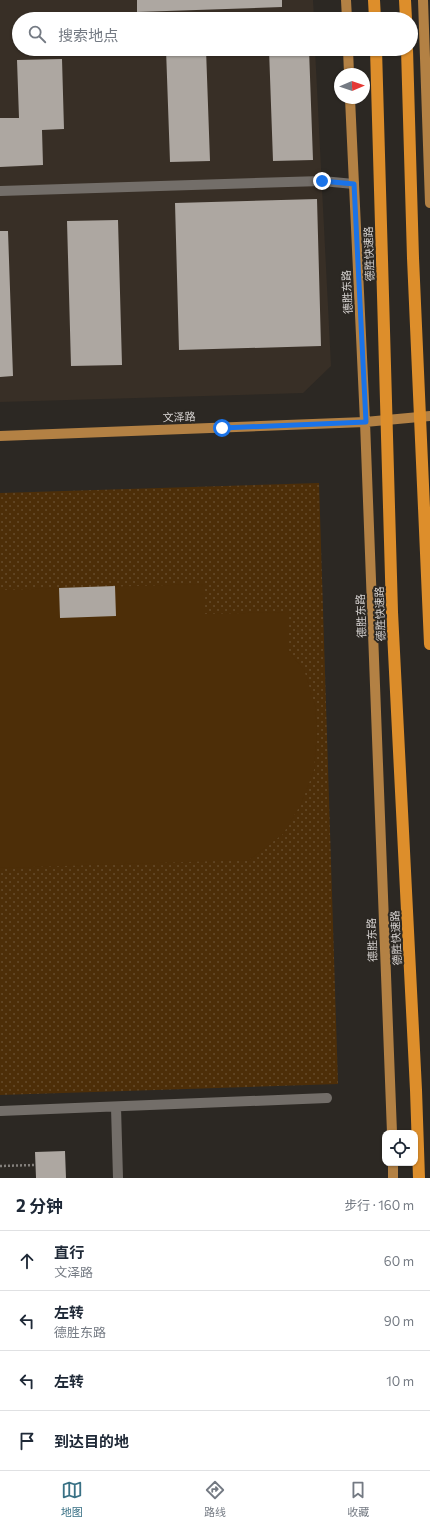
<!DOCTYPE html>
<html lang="zh">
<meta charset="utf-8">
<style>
:root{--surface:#fff;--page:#f2f2f3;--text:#1f2937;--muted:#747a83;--line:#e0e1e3;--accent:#397185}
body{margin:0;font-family:Commissioner,"Noto Sans SC",sans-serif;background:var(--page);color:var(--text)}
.controls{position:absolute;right:12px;bottom:12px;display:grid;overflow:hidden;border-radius:8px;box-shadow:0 1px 3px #0004}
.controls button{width:36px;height:36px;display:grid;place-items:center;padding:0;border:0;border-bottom:1px solid var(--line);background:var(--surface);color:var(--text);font:20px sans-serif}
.compass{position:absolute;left:334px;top:68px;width:36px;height:36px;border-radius:50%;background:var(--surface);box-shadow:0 1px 3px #0004;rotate:88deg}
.stop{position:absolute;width:12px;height:12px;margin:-9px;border:3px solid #1a73e8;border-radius:50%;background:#fff}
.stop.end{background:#1a73e8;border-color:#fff;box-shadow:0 1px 4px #0008}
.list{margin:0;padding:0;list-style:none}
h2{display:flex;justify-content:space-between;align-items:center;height:52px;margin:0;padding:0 16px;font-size:17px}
h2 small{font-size:13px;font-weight:400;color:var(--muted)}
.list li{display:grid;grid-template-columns:26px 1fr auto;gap:12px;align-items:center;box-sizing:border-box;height:60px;padding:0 16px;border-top:1px solid var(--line)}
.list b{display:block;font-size:15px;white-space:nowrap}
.list p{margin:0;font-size:13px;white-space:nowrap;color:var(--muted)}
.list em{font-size:13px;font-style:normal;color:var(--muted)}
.icon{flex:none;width:22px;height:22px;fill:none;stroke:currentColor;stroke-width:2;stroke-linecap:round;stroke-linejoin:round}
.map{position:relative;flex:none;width:430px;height:1178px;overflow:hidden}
.search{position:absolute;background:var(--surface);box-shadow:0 1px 3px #0004;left:12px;right:12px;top:12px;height:44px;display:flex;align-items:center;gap:10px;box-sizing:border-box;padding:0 14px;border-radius:22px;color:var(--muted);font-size:15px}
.sheet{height:292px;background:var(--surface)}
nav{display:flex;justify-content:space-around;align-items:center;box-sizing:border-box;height:56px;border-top:1px solid var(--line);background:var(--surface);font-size:11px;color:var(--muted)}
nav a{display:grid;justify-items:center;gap:2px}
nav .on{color:var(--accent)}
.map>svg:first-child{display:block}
.built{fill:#382f26}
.grass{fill:url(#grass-dots)}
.pitch{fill:#4d2e08}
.building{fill:#ada7a1}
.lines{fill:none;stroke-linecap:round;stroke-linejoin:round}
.path{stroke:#84807c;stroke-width:2.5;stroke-dasharray:2 2;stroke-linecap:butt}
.minor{stroke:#736e69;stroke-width:10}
.major{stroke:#b38144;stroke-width:10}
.highway{stroke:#dd8e2b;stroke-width:12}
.route{stroke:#1a73e8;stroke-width:5}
.labels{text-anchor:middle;stroke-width:4;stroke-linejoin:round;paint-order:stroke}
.street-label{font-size:11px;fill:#d5d1cf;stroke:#2c2823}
</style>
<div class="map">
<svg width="430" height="1178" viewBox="0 0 430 1178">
<defs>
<pattern id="grass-dots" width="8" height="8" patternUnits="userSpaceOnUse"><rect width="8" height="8" fill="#4d2e08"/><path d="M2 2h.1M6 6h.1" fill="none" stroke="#664b2b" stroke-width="1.8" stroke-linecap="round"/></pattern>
</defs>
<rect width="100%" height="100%" fill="#2c2823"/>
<!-- built -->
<path class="built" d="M0,0H313L314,19H19V49H315L331,366L303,393L0,402Z"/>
<!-- grass -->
<path class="grass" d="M319,483L338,1084L0,1095V493Z"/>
<!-- pitch -->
<path class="pitch" d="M205,584V614L287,612V649L304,670L315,705L317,732L314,770L301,804L283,834L249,860L0,868V590Z"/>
<!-- building -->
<path class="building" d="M137,0H282V7L137,12Z
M166,49H206L210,161L170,162Z
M269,49H309L313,160L273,161Z
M62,59L64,129L42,130L43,165L0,167V118H19L17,60Z
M317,199L321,346L179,350L175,203Z
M118,220L122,365L71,366L67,221Z
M0,231H8L13,376L0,377Z
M115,586L116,616L60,618L59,588Z
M65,1151L66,1178H36L35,1152Z"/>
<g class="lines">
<!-- path -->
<path class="path" d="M0,1166L35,1165"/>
<!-- minor -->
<path class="minor" d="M0,191L322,181L354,184
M116,1107L118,1178
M0,1111L327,1098"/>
<!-- major -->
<path class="major" d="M346,0L347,19
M423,0L430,203
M348,49L349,74
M350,98L365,422L392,1133
M0,436L365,422L430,416
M393,1163V1178"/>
<!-- highway -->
<path class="highway" d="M374,0L375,19
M405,0L406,19
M376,49L392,612L416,1090L419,1178
M407,49L413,258L430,644"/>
</g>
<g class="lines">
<!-- route -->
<path class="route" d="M222,428L366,422L354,184L322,181"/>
</g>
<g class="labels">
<!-- street labels -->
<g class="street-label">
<text transform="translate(369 254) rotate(-92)" y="4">德胜快速路</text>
<text transform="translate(347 292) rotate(-93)" y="4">德胜东路</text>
<text transform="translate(179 417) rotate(-2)" y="4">文泽路</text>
<text transform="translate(380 614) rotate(-92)" y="4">德胜快速路</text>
<text transform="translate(361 616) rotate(-92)" y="4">德胜东路</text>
<text transform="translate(396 938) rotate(-93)" y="4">德胜快速路</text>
<text transform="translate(372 940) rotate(-92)" y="4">德胜东路</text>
</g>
</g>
</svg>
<div class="controls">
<button><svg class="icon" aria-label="locate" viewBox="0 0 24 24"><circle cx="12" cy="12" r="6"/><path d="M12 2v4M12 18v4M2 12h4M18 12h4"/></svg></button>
</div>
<svg class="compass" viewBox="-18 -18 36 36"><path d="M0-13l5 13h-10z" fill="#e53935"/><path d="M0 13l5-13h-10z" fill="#747a83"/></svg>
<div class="stop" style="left:222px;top:428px"></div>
<div class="stop end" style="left:322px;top:181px"></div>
<div class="search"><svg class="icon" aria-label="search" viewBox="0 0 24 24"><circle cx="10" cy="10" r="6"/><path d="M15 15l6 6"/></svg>搜索地点</div>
</div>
<section class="sheet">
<h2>2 分钟<small>步行 · 160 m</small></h2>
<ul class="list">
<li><svg class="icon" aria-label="ahead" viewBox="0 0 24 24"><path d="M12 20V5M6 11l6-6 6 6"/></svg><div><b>直行</b><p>文泽路</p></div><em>60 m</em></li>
<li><svg class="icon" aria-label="left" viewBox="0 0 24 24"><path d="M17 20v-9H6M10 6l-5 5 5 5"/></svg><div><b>左转</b><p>德胜东路</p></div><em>90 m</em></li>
<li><svg class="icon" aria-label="left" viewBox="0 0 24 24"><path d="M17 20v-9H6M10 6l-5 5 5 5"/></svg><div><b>左转</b></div><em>10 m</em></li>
<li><svg class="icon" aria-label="arrive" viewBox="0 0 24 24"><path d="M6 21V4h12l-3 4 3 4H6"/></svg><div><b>到达目的地</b></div></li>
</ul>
</section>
<nav>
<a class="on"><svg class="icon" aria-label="map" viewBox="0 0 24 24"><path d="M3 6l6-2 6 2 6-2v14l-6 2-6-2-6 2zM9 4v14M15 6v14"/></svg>地图</a>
<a><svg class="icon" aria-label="directions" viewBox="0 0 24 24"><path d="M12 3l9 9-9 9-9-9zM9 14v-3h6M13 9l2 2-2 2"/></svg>路线</a>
<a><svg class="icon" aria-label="saved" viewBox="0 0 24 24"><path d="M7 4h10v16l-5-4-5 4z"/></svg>收藏</a>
</nav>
